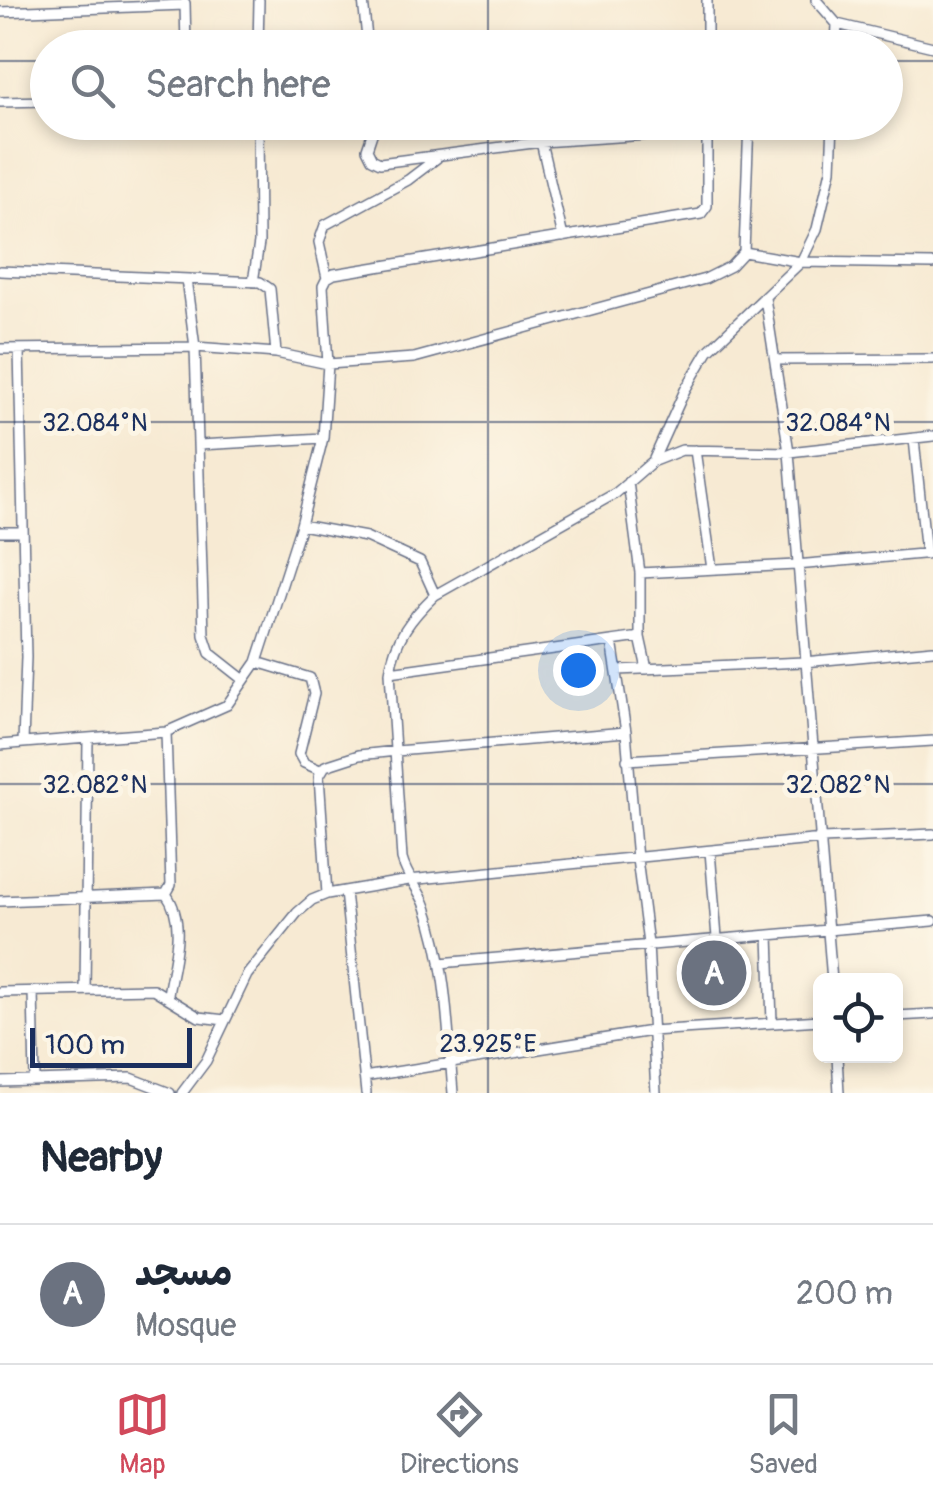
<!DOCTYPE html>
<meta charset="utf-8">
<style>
:root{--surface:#fff;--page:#f6f6f7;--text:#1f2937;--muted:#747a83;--line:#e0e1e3;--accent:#d1495b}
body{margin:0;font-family:Pangolin,"Playpen Sans Arabic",sans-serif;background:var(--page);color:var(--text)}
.controls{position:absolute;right:30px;bottom:30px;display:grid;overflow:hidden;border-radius:15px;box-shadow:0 5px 15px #0003}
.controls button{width:90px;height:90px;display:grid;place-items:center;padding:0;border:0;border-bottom:2px solid var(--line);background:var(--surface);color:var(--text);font:50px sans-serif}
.scale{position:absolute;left:30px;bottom:25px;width:162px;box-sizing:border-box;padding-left:10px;border:5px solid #1b2f5e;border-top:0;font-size:28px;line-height:35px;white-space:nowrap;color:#1b2f5e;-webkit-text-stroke:8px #fcf5e5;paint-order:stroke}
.you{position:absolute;left:578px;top:670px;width:35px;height:35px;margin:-25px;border:8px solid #fff;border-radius:50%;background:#1a73e8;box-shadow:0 0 0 15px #1a73e833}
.badge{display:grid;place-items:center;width:65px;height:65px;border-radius:50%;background:var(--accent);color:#fff;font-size:32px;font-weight:700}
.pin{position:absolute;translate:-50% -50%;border:5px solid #fff;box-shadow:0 2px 10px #0006}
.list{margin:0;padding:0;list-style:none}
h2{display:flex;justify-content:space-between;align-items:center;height:130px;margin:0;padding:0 40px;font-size:42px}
h2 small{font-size:32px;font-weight:400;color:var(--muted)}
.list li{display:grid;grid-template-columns:65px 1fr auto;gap:30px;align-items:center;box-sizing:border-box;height:140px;padding:0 40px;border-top:2px solid var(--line)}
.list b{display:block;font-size:38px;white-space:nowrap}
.list p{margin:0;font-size:32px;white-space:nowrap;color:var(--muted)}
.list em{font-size:32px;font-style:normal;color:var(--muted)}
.icon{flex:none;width:55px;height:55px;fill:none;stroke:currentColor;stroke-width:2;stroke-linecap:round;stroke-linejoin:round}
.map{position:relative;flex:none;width:933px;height:1093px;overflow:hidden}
.search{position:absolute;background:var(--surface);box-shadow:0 5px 15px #0003;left:30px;right:30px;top:30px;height:110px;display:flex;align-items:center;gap:25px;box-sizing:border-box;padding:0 35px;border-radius:55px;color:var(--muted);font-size:38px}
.sheet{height:270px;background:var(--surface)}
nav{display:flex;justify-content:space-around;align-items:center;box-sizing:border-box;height:140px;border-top:2px solid var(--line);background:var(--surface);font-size:28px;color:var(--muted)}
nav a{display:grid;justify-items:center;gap:5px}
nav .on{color:var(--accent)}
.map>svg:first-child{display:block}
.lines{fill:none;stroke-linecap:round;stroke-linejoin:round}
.street-casing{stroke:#687087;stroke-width:12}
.street{stroke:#fff;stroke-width:9}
.ticks{fill:none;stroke:#1b2f5e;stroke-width:2.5;stroke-opacity:0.45}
.ticks-label{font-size:25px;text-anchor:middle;fill:#1b2f5e;stroke:#fcf5e5;stroke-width:10;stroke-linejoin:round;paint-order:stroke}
</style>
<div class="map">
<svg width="933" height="1093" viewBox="0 0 933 1093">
<rect width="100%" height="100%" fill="#fcf5e5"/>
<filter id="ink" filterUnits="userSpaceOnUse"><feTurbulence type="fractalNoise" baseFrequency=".01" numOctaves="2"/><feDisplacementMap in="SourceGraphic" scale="20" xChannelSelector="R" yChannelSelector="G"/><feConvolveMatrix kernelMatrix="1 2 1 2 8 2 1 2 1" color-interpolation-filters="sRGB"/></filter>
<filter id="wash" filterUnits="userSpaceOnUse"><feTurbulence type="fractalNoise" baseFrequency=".0048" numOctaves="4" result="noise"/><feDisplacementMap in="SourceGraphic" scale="40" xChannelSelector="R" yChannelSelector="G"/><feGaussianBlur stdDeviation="2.25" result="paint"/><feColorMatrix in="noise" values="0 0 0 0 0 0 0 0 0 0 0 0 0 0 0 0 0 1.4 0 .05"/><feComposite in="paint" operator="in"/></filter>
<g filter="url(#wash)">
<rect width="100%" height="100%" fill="#f7ead3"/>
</g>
<g filter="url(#ink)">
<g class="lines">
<defs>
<path id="street" d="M363,0L368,48
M816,0L837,24L933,47
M185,3L186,48
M0,12L185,5
M258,48L259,0
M707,48V0
M836,48L837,24
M0,102L48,101
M376,122L367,149L372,159L380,163L541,142
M749,122L744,252L801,262L933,264
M563,237L541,142L707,131
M0,271L260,282L270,289L276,353
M327,278L319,242L325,225L408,180L437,158
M186,279L195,347L204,635L210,653L243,679
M253,282L259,243L258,122
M765,298L789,452L832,981
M0,349L195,347L276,353L328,364L414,358L705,279L731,266L744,252
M776,360L933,359
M914,439L926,554
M199,445L323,438
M695,450L712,569
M654,461L682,450L789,452L933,436
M628,482L640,573V637L647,669
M301,525L366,537L420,562L435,595
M0,532H22
M640,573L796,565L933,553
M612,641L626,732L637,859L648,944L656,1093
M257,662L310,678L314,694L299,754L304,763L320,770
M618,670L804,662L933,650
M390,672L640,637
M23,743L166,732L227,705L257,662L301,525L323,438L328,364L323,286L327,278L334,274L701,214L707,206V122
M0,745L23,743L26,657L19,349
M627,760L933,741
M710,851L717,938
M345,892L366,1093
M166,894C187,923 173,961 168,995
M327,894L319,776L325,766L359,755L396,751L626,732
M0,901L166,894L171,885L166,732
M769,935L772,1023
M440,963L933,921
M85,990L88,739
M33,991L35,1079
M0,992L153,989L199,1017L225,1020
M896,1016L933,1014
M837,1056L839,1093
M364,1077L651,1031L820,1020
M0,1082L131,1078L170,1093
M182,1093L206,1061L247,975L297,913L312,900L327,894L409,880L822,839L933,834
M453,1093C448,1032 447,966 426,907C420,890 407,878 402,859L390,672C395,638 411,618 435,595L616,493L653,461L685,390L708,351L801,262L817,229L831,170L833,122"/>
</defs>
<!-- street casing -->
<use href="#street" class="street-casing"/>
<!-- street -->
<use href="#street" class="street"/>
</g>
</g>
<!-- ticks -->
<path class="ticks" d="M488,0V48M0,61H48M886,61H933M488,122V1093M0,422H933M0,784H933"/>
<g class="ticks-label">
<text x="95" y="431">32.084°N</text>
<text x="838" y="431">32.084°N</text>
<text x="95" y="793">32.082°N</text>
<text x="838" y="793">32.082°N</text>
<text x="488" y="1052">23.925°E</text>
</g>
</svg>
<div class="controls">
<button><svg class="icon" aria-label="locate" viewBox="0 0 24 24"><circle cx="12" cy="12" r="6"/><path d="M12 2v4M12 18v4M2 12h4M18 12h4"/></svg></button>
</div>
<div class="scale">100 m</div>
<div class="you"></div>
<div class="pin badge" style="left:714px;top:973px;background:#6b7280">A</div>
<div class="search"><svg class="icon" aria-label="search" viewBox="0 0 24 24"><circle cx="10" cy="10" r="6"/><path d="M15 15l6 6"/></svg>Search here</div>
</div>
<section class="sheet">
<h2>Nearby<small></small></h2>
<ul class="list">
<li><span class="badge" style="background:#6b7280">A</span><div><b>مسجد</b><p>Mosque</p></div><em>200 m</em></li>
</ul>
</section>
<nav>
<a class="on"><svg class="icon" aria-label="map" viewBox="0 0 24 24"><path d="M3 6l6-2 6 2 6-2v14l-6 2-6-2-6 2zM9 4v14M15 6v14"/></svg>Map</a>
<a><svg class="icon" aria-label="directions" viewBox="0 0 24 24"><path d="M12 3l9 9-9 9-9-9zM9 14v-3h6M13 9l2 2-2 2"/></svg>Directions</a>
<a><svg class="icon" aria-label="saved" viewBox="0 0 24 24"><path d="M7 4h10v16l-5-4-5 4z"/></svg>Saved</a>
</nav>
